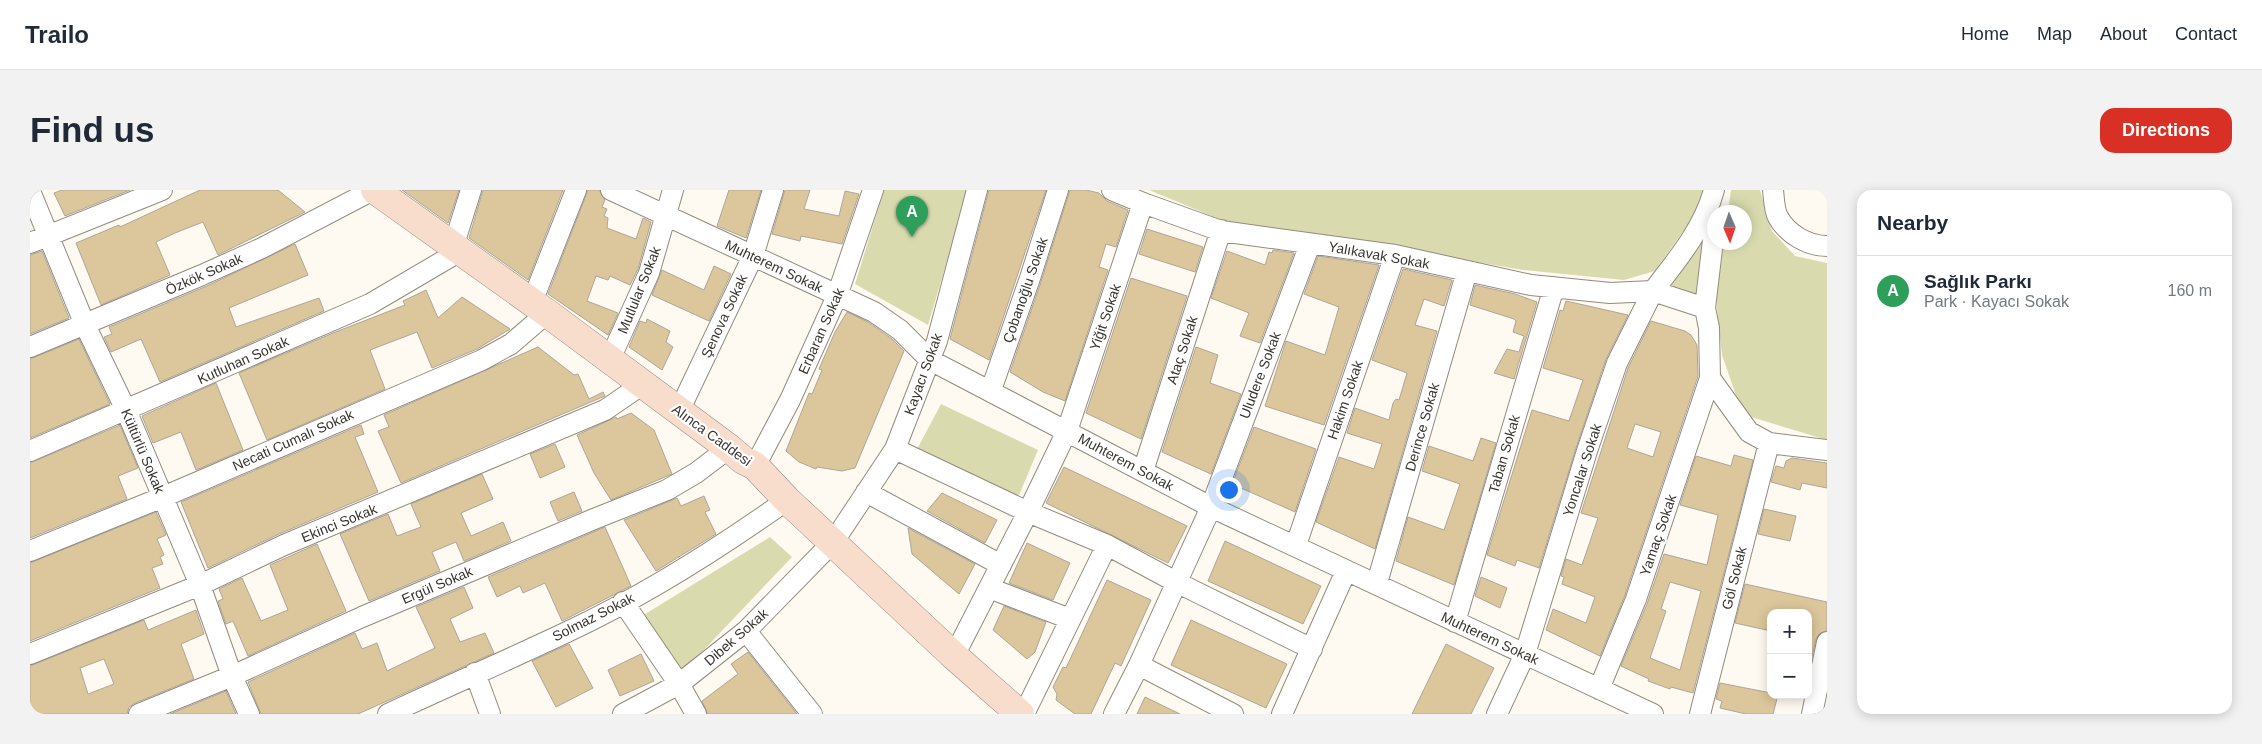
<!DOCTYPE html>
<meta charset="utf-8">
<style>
:root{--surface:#fff;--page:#f2f2f3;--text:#1f2937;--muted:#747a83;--line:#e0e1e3;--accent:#d93025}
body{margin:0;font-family:Helvetica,sans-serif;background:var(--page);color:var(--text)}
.controls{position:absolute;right:15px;bottom:15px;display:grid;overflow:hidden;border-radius:10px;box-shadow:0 2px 12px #0003}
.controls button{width:45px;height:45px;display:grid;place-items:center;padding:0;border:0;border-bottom:1px solid var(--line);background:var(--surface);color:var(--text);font:25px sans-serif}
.compass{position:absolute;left:1677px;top:15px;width:45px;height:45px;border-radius:50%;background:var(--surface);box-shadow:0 2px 12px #0003;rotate:178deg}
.you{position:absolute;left:1198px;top:299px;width:18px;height:18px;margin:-12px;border:4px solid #fff;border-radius:50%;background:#1a73e8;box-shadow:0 0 0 8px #1a73e833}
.badge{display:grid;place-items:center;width:32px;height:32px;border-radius:50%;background:var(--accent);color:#fff;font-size:16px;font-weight:700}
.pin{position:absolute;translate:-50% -41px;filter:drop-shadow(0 1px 2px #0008)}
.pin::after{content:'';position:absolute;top:26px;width:18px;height:15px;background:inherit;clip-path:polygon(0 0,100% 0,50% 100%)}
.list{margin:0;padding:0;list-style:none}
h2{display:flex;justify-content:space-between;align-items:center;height:65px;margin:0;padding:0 20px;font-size:21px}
h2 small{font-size:16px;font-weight:400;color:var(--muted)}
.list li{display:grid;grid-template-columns:32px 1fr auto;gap:15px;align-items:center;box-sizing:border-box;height:70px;padding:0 20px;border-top:1px solid var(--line)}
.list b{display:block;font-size:19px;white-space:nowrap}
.list p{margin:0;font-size:16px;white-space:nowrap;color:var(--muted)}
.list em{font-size:16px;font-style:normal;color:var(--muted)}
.map{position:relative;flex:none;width:1797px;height:524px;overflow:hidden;border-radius:15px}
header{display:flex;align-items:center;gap:30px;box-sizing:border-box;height:70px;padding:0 25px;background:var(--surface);border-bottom:1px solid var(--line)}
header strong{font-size:24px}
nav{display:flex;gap:28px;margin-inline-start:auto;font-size:18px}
.intro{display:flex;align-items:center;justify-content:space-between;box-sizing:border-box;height:120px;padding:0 30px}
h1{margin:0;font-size:35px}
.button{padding:12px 22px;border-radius:15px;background:var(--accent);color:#fff;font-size:18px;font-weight:700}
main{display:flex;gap:30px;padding:0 30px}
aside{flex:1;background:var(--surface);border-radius:15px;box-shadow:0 2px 12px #0003}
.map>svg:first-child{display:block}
.green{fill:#d9dbaf}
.building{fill:#dcc69b;stroke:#ada699;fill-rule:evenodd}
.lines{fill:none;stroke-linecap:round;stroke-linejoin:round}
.minor-casing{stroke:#928b7e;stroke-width:22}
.secondary-casing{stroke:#928b7e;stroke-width:29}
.minor{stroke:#fff;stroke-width:20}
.secondary{stroke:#f8ddcd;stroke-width:28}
.labels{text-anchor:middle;stroke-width:4.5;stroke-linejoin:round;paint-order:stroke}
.street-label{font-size:14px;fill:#38352f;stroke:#fff}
</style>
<header>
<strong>Trailo</strong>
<nav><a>Home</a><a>Map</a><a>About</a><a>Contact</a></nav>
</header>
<div class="intro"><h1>Find us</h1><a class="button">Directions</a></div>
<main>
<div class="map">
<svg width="1797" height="524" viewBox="0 0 1797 524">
<rect width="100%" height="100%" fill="#fefaf1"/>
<!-- green -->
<path class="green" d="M854,0H938L898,135L825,94Z
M1119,0H1677L1659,33L1625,81L1594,90L1493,80L1322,51L1208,37Z
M1690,0L1687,22H1684V42L1675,118L1623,101Z
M1701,0H1730L1742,41L1765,66L1797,73V250L1721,227L1709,214L1692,165L1686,109L1694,53L1714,52V22H1698Z
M911,214L1008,260L987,310L885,263Z
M740,347L762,367L651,484L612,426Z"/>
<!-- building -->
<path class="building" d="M32,0H100L35,26L24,3Z
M170,0H248L275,22L188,65L173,32L145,43L126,52L140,85L71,115L46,53L89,35L90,37Z
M372,0H429L418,33Z
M453,0H533L498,90L439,48Z
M558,0H569L575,10L572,17L577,19L574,26L578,28L577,38L606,49L613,28L621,32L608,79L600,95L580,86L578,90L566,86L557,111L588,123L578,145L518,104Z
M699,0H731L716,48L687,36Z
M755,0H780L774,19L809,26L815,1L829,4L812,54L771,46L770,51L742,44Z
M959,0H1016L959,170L920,149Z
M1040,0H1056L1069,3L1077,11L1098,20L1086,57L1076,54L1069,77L1078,80L1035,211L1013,202L980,182L1011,92Z
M1117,39L1173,57L1165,82L1109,64Z
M265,54L278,85L199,118L206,137L289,108L294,121L130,192L111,149L81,162L74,147L82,144L79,137L177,96Z
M1243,60L1264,63L1230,153L1210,146L1219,123L1181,108L1197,61L1235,75L1239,62L1242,63Z
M12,61L39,128L0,144V65Z
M1288,66L1349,75L1294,235L1235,216L1256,151L1295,165L1309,117L1274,104Z
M684,76L701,84L679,131L622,105L632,80L674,100Z
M1373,79L1422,90L1414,116L1394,109L1385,135L1407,141L1345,359L1286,332L1309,267L1344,279L1352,254L1317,243L1325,218L1359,230L1363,213L1366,209L1369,210L1377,183L1342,170Z
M1101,88L1157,106L1111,249L1056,223Z
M1445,95L1485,104L1507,112L1484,189L1464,183L1477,159L1489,162L1494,146L1483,142L1486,131L1484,129L1440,115Z
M396,100L408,128L432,107L480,139L447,159L402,178L387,142L340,160L355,199L237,250L209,183L303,143L375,115L373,111Z
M1536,111L1598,125L1576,169L1546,258L1509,378L1487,370L1485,376L1457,365L1502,220L1539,231L1553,190L1513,178L1530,120L1533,121Z
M817,122L838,132L862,149L874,161L825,278L812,281L787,277L786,279L769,272L756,261L779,203L782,204L792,180L789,179L805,142Z
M617,129L640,141L636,152L643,157L632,180L599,157L610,131L616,133Z
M1621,131L1655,141L1661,145L1667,155L1668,186L1595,405L1570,466L1516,440L1523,419L1556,433L1565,407L1532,394L1534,387L1531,386L1536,369L1552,375L1568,328L1551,323L1598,178ZM1605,234L1631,242L1623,267L1597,258Z
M49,149L80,214L0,248V169Z
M508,157L544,185L548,184L559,209L573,202L575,206L371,293L348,241L359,237L354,225Z
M1166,157L1188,165L1180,193L1211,204L1181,284L1132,262Z
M186,193L213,260L166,280L151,242L123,253L112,226Z
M601,223L624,240L642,284L581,310L564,283L547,245L586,227L587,229Z
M90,235L108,278L88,286L97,309L0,348V273Z
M331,235L334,244L325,247L348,302L249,344L178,378L151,312Z
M1224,237L1286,259L1265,322L1202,294Z
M1451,248L1466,253L1424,395L1366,371L1378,327L1414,340L1430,294L1392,281L1399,256L1443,271Z
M525,254L535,277L510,288L500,264Z
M1704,265L1723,270L1663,503L1641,497L1640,499L1618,491L1619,489L1591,476L1617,414L1634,364L1677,375L1688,325L1650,315L1666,266L1701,276ZM1640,392L1671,401L1650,480L1620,468L1636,421L1631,419Z
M1762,268L1797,273V298L1772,293L1770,300L1741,292L1746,276L1754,278L1756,271Z
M1034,277L1157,336L1138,373L1016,313Z
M452,284L463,309L431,323L441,346L473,332L481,351L434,371L426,352L402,362L410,381L339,411L310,344L358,324L367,346L391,337L381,314Z
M544,302L552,321L528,331L520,312Z
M912,303L967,330L955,353L897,321Z
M674,306L680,320L675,322L686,344L626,381L594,330L647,308L651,316Z
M1734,319L1766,326L1760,351L1728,344Z
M126,322L136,345L127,349L134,365L130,367L133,374L122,378L130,398L0,451V373Z
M575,337L601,396L532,431L515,393L493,403L490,396L467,407L458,387Z
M878,338L945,374L929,404L882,364Z
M1195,351L1291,396L1273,434L1178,391Z
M997,353L1040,373L1023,410L979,393Z
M287,354L316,421L218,466L203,431L196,434L188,411L193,409L189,399L212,388L231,431L258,420L240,375Z
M1451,387L1477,398L1470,418L1445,406Z
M1077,390L1121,410L1091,476L1085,473L1061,524H1045L1026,510L1027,504L1023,497L1033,477L1036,478Z
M1715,394L1797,412V440L1789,444L1786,449L1778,484V423H1741V441L1705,433Z
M434,397L443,418L420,429L430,452L455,443L464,463L328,524H231L218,492L325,443L332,459L347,453L357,481L405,458L386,417Z
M974,416L1016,432L1005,462L997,469L963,440Z
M166,420L174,444L151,454L164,489L105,513L99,517L97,524H0V476L114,430L118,440ZM74,469L84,494L58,504L50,478Z
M1161,430L1257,474L1236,518L1141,475Z
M539,454L563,498L526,517L502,471Z
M1416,454L1464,478L1441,524H1382Z
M718,462L767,524H678L672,511L708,484L701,474Z
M611,464L624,491L590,506L578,480Z
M1690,493L1741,503V505H1748L1743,524H1716L1690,518L1692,511L1686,509Z
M196,501L206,524H140Z
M1115,507L1150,524H1107Z"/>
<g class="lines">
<defs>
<path id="minor" d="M581,0L844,122L870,140L900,170L1181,317L1623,524
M1082,0L1113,13L1191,41L1365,65L1501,95L1580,103L1623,101C1647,70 1674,38 1684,0
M1743,0C1744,8 1744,20 1748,27C1757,44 1778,56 1797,56
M0,1L55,135L96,220L170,395L202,486L219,524
M1684,42L1675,118L1679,138L1680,188L1719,242L1739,253L1797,260
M0,53L132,0
M502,112L546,0
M0,157L172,85L232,58L343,0
M580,169L619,83L643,0
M961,200L1000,88L1028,0
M649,221L723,66L743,0
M865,259L998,322L1077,355L1146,392L1282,459
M0,261L340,114L420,67L441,0
M725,276L760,210L807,106L843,0
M1113,281L1191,40
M836,302L971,375
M1266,355L1365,65
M0,361L133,307L452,170L481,154L517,123
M1347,393L1437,81
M959,398L1040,429
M593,412L649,494L666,524
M1425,432L1524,97
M716,441L782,524
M0,464L170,395L254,355L575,220L613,194
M924,466L998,322L1037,241L1113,13
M1109,475L1181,317L1280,54
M445,483L460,524
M1569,499L1606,409L1680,188
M109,524L202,486L332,427L564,329L637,300L666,283L699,258
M358,524C418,496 478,470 537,442C614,406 688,359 757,310
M593,524L649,494L716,441L804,351L865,259L907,151L947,0
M994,524L1077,355
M1084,524L1109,475L1203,524
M1252,524L1316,381
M1467,524L1495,464L1557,261L1587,173L1623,101L1675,118
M1670,524L1739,253
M1782,524L1797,452"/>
<path id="secondary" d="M345,0L517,123L699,258L713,270L725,276L757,310L924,466L990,524"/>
</defs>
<!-- minor casing -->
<use href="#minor" class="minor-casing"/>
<!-- secondary casing -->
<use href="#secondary" class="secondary-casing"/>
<!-- minor -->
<use href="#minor" class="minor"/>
<!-- secondary -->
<use href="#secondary" class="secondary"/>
</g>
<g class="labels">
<!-- street labels -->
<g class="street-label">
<text transform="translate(1349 65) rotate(10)" y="5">Yalıkavak Sokak</text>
<text transform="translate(744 76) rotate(25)" y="5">Muhterem Sokak</text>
<text transform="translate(174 84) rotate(-24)" y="5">Özkök Sokak</text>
<text transform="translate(609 100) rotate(-68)" y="5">Mutlular Sokak</text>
<text transform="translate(995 100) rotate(-71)" y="5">Çobanoğlu Sokak</text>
<text transform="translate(694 126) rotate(-65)" y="5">Şenova Sokak</text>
<text transform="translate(1075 127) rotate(-71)" y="5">Yiğit Sokak</text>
<text transform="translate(791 141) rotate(-66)" y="5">Erbaran Sokak</text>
<text transform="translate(1152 160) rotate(-72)" y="5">Ataç Sokak</text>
<text transform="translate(213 170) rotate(-24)" y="5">Kutluhan Sokak</text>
<text transform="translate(893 184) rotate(-70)" y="5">Kayacı Sokak</text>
<text transform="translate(1230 185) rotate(-69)" y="5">Uludere Sokak</text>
<text transform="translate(1315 210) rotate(-71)" y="5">Hakim Sokak</text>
<text transform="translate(1392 237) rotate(-74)" y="5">Derince Sokak</text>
<text transform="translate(682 245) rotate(36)" y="5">Alınca Caddesi</text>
<text transform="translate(263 250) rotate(-24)" y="5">Necati Cumalı Sokak</text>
<text transform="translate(113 261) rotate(67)" y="5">Kültürlü Sokak</text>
<text transform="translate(1474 264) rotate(-74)" y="5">Taban Sokak</text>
<text transform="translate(1096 272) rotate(28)" y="5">Muhterem Sokak</text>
<text transform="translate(1552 280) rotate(-72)" y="5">Yoncalar Sokak</text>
<text transform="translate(309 333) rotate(-22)" y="5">Ekinci Sokak</text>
<text transform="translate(1628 345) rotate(-71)" y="5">Yamaç Sokak</text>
<text transform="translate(1704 388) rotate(-76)" y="5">Göl Sokak</text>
<text transform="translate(407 395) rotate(-23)" y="5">Ergül Sokak</text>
<text transform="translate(563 427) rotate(-27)" y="5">Solmaz Sokak</text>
<text transform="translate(706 447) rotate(-41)" y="5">Dibek Sokak</text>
<text transform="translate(1460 448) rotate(25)" y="5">Muhterem Sokak</text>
</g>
</g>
</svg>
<div class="controls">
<button>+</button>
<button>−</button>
</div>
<svg class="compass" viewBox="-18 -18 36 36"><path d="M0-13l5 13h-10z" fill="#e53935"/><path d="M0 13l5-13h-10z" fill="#747a83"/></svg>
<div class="you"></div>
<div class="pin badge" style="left:882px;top:47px;background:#2e9e5b">A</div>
</div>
<aside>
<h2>Nearby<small></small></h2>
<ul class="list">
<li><span class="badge" style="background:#2e9e5b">A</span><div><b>Sağlık Parkı</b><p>Park · Kayacı Sokak</p></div><em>160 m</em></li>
</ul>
</aside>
</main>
